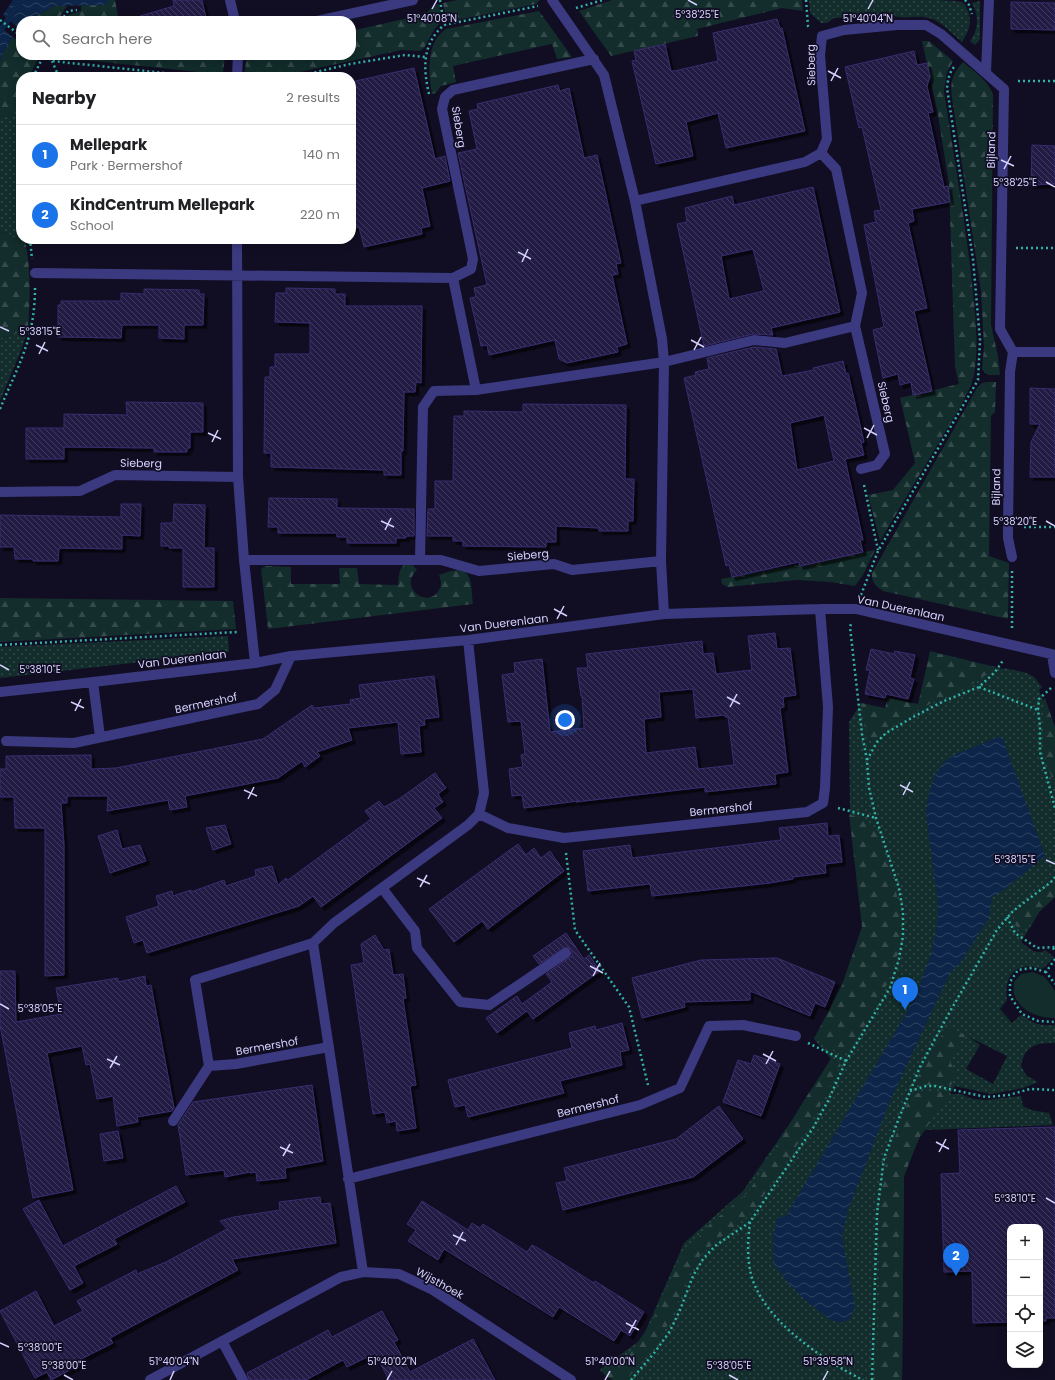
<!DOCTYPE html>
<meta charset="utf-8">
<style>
:root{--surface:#fff;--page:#f2f2f2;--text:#202124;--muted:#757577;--line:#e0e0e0;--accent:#1a73e8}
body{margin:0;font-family:Poppins,sans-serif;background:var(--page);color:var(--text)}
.controls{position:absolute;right:12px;bottom:12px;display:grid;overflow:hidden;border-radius:8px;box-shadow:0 2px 10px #0003}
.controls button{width:36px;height:36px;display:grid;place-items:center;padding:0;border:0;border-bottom:1px solid var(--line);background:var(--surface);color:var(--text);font:20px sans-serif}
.you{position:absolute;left:565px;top:720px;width:14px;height:14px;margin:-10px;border:3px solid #fff;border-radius:50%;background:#1a73e8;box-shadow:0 0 0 6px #1a73e833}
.badge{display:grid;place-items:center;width:26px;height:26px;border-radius:50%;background:var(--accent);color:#fff;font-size:13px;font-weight:700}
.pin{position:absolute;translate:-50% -33px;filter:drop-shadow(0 1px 2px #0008)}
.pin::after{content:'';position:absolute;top:21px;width:14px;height:12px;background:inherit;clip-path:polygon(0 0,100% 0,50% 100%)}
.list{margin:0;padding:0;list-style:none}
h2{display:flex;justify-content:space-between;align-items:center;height:52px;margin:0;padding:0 16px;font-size:17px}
h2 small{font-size:13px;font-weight:400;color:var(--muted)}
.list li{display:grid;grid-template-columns:26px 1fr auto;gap:12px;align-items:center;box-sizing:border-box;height:60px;padding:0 16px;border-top:1px solid var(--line)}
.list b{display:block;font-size:15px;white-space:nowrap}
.list p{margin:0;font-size:13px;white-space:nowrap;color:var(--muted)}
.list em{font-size:13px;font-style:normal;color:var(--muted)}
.icon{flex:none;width:22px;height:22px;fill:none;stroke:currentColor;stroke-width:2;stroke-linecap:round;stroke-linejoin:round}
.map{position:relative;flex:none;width:1055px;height:1380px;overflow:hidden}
.search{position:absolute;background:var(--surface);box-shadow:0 2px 10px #0003;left:16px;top:16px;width:340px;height:44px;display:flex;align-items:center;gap:10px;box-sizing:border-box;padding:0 14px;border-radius:16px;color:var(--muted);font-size:15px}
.panel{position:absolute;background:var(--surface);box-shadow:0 2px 10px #0003;left:16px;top:72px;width:340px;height:172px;border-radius:16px}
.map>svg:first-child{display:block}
.grass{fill:url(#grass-dots);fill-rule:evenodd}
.forest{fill:url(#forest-firs)}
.garden{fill:#122d2b}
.water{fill:url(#water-waves)}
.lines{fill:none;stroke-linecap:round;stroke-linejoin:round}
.stream{stroke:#0d2548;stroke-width:6}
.building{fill:url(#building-back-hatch);stroke:#392d6f;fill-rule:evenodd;filter:url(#shadow)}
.path{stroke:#31b3a8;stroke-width:2.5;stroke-dasharray:2 3;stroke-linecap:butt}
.minor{stroke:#3b3a81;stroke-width:10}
.ticks{fill:none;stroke:#d5d1fe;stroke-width:1.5}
.labels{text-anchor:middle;stroke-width:3.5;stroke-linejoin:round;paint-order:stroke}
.street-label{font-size:11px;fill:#d5d1fe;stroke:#110e23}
.ticks-label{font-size:10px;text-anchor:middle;fill:#d5d1fe;stroke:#110e23;stroke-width:3.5;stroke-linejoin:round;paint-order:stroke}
</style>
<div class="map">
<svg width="1055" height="1380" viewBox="0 0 1055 1380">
<defs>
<pattern id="grass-dots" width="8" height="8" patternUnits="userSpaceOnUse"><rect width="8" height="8" fill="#122d2b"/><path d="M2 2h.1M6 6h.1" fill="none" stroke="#344a4b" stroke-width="1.8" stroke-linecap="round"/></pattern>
<pattern id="forest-firs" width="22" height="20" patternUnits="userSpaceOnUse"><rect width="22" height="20" fill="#122d2b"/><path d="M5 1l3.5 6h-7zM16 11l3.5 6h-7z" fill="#344a4b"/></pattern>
<pattern id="water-waves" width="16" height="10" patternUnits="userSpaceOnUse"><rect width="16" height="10" fill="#0d2548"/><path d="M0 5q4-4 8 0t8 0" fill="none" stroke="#2f4463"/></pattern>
<pattern id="building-back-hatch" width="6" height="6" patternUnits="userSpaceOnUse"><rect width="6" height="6" fill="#221b44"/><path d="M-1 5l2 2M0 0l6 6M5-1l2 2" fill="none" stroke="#413b60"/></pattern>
<filter id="shadow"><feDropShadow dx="3.5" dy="3.5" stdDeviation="0" flood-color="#0009"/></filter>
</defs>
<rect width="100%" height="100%" fill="#110e23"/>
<!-- grass -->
<path class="grass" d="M809,0H938C945,1 954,0 961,2C964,3 966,6 967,9C973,21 969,31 962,42C952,34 942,21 929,18C915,14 903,21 889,14L834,18L827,23H821L810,13Z
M980,1V39L975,45L970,41C979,29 979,15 972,3Z
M21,111V239H26V245L14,236L0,232V115L7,117Z
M28,329L22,348L0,401V337L4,338Z
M228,636L229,652L0,678V647Z
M930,651L1003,669L1004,668L1027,673L1034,677L1042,687L1039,690L1055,733V897L1040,911L1021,942C1029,948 1036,956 1045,950L1054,957L1045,967L1041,969C1017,960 1003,976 1007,1000L1000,1009L1012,1023L1021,1015C1034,1024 1039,1026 1055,1025V1043C1036,1043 1025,1045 1021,1066L1027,1076L1038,1082L1023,1088L991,1094L955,1086L950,1094H961L972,1099L986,1100L1021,1096L1023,1106L1031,1110L1049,1113L1053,1125L925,1130L919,1138L904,1176L902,1380H613L599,1370L642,1339L684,1243L743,1191L795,1116L831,1059L814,1039L842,986L863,927L850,814L849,722L861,703L885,709L919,705ZM969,1037L1007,1056L993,1084L966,1069L980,1045Z"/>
<!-- forest -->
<path class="forest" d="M109,0H115L119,21H64L68,15L81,11V5H105Z
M457,0H540L536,4L452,21L448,20L446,18L443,3Z
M612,0H802L803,11L782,8L697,29L698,36L611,56L579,11Z
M439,4L441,19L439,24L434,30L424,48L420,51L402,50L276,77H244L247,55H351V31L426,14L433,6Z
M54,6H67L57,21H28Z
M539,11L572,57L557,59L552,44L453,66L456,82L441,86L436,93L432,94C428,73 426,42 446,29Z
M13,37L21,43V55H37L38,59L29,77H21V111L7,117L0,115V62L2,54Z
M922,41H929L953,61L947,72L944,91C953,152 964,213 971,274C974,304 979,337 975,368C974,381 967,393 962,404L880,541L868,495L893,490L915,463L900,398L959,384L955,366L949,184L937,109Z
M63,55H126L134,57L142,55H225L223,73L218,74L84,60Z
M963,62C975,72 987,80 993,94L991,325L998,356L1000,375H989L985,373L982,369L984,347L981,291L952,98C950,81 952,75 963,62Z
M0,232L14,236L26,245C31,274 30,301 28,329L4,338L0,337Z
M987,382H996L995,412L991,416L989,556L1009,563L1008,619L883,591C876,586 871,582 872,573L977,388L982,383Z
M875,550L863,575L855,586L830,582L797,580L728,587L722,584L721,579Z
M412,564L417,570C398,587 427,610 439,590C442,585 441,581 439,575C445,573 452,570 458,570C474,570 471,593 473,604L268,629L261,569L265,566L291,567V584H340L339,568H357L359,584L398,585C399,578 398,570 404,565Z
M0,598L233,601L236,629L0,642Z
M930,652L995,667C978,684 955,692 934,702C912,712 892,725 875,740H867L861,703L885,708L888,698L918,704Z
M1045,698L1055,727V789L1044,751L1043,700Z
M849,814C857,817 871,821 876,829C881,838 884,853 887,863C891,876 896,888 898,901C910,961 877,1004 848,1053L842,1054L814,1039L842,985L862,927Z
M1055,882V897L1040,911L1021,933L1015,924L1014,916L1039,892L1053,885Z
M947,1027L965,1035L950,1062L956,1072L951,1085H915L923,1065Z
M831,1059H836L841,1065L818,1110L792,1153L751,1214L718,1239L700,1256L688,1277L671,1319L655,1347L626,1380C613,1380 608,1380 601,1370L629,1355L653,1320L677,1263L710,1224L748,1193L803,1102Z
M927,1091L945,1092L949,1095L919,1138L904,1176L902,1380H877L881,1195L887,1160L910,1096Z"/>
<!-- garden -->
<path class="garden" d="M1033,972L1045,977L1055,991V1018C1039,1018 1020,1012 1014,994C1013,991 1014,985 1014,982L1021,974Z"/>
<!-- water -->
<path class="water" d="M13,0H109L105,5L54,6L28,21H21L20,29L3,15Z
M0,27L13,37L2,54L0,62Z
M998,737L1003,739L1045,856L1005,889L992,897L989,918L960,963L950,973L890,1101L848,1210L842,1237L855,1307L850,1319L840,1323L831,1320L806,1301L789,1284L774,1264L773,1238L777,1218L786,1216L903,1019L917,991L931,955L937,925L938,903L926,815L928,797L935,775L944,762L954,755Z"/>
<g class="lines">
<!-- stream -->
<path class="stream" d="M0,31L22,0"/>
</g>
<!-- building -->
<path class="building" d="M173,0H202L206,18H205L206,21H141L140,16L174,6Z
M1011,2L1055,3V30L1011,29Z
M777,19L780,28H782L805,131L726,148L718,113L686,122L693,156L656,164L632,61L636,60L634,51L665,44L671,71H674L718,61L713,33Z
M914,51L917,65L927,63L930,77L927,86L933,112L928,113L944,187L948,186L950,202L912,209L914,221L908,223L927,308L914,311L932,391L913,395L911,382L900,385L898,374L883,378L876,345L873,330L884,327L864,225L876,222L874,211L881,210L862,127L859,128L845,67Z
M414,68L435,159L445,156L450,181L422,188L430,226L421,228L422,234L364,247L359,227L351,229V82Z
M558,85L560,91L569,88L584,158L597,155L621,263L616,264L618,274L612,275L627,344L617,347L618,352L567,363L559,359L555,340L489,355L487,345L481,346L470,298L476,297L474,288L487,285L458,153L477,149L469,111L478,109L477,104Z
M1032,145L1055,146V184L1031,185Z
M813,187L840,312L771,328L773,335L753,334L704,346L677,224L687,222L685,208L732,196L734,205ZM753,249L764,291L729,299L721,256Z
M286,288L335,289V294H345V306H422L421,383L416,382L415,392H404L403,451H401V475H384V470L271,467V453H264L265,377H270V367H275V354H310V323L275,322L276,293H286Z
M144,289L199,290V294H204L203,325H184V339L159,338V325H122L121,338L58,337V305H61V301H121V293L144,294Z
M754,347L776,349L782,376L814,370L813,368L843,361L846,374L848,373L864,442L861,443L864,455L845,459L863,540H860L863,552L800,566L799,562L732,577L729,565L726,566L684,378L696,375L695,372L709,369L707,358ZM824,415L834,461L797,470L790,423Z
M1030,388L1055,389V477H1030L1031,442L1040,424H1030Z
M126,402L203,403V432H190V448H187V452H154V448L64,447V459H26V428H64V414L127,415Z
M523,404L626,405L625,479H634L633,521H628V531H599V528L556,526V542H546V547L463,546V541H453V536H427L428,509H435V481H453L454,416H464V411L523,412Z
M269,498L337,499V508L414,509V536H406V538H396V543H347V537H337V533H278V527H268Z
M121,504H141L140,536L122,535V549L59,548L58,561H33V559H15L14,547H0V515L121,517Z
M174,504L205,505L204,548H214V587H183V548H169V546H161V523H173Z
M775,633L777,649L790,648L796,695L783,697L784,707L780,708L788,772L775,774L776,784L705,792V787L576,802L578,801L524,808L522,795L512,796L509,769L523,767L521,755L525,754L521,721L508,722L502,675L515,673L514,663L542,659L550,732L584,728L582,696H581L577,668H588L586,654L702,641L703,654L713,653L716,674L752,670L748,636ZM693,689L696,718L725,715V717H728L734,765L698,769L695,747L646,753L644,719L661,717L659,692Z
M871,649L894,654L895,651L915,655L910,678L914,679L908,699L886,694L885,698L865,694L870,670H866Z
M434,676L439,717L424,719L425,725L419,726L421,752L401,754L398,722L348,728L352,740L317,752L320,756L305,767L302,761L278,778L185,796L187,807L170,810L168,800L107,811L108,796H67V803H61L64,845V975L45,976V828H15L14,797H0V769H6V756L91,755V769L116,768L263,739L312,705L314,708L351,704L350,700L361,698L359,685Z
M435,773L446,788L438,794L443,802L434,808L442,818L321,907L313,896L299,906L147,953L143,940L134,943L126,917L159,906L156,896L172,891L173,896L191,890V892L224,880L226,886L256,876L255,870L272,866L278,885L286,878L288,880L371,819L365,811L379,801L384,807L399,799Z
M827,823L828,836L839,835L842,862L825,864L826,873L793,877V879L770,883L652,896L650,884L588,891L583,851L630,845L632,858L781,840L779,828Z
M225,825L231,844L213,850L206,828Z
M117,830L122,849L140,845L146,861L110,873L98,836Z
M518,844L526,855L534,848L541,858L550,851L564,871L488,929L482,921L454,942L429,909Z
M566,933L584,959L589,955L600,971L533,1019L527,1011L497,1033L486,1018L517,996L522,1004L552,982L546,974L572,956V950L566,947L539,964L533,956Z
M375,935L384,950L389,949L393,975L403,974L406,998L403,999L416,1085L410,1086L416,1128L397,1131L396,1121L387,1123L385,1112L373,1114L351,965L364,963L361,944Z
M777,958L835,982L825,1007L815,1003L810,1016L750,991V1000L684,1002L685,1007L642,1018L632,978L701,960Z
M0,971H15L16,1022L61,1014L56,988L118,978V982L145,976L146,986L151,985L174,1108L172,1111L137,1117L138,1122L117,1126L113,1096L97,1099L90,1064L86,1065L82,1046L47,1053L73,1190L33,1198L0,1025Z
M622,1023L629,1050L620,1052L622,1065L560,1081L564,1093L468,1117L465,1105L455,1107L448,1080L572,1048L569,1033L595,1026L596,1030Z
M754,1055L780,1064L761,1116L723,1102L738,1060L751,1064Z
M312,1085L323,1161L285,1168L286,1178L257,1181L256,1172L250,1173V1172L225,1177L224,1170L186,1175L178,1125L193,1102Z
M719,1106L743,1139L693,1177L563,1210L556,1183L567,1181L564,1168L676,1139Z
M1055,1127V1318H1046V1321H1040V1227H1010V1322L973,1323L972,1271L944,1272L941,1174L960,1173L958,1130Z
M118,1131L123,1158L104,1161L100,1134Z
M176,1186L185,1202L114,1239L117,1244L74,1266L83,1283L70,1290L23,1209L39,1200L63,1246Z
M320,1197L321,1204L330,1203L336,1243L232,1259L238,1270L110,1338L113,1343L79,1360L81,1364L51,1380L47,1372L35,1378L0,1311L36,1291L54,1326L83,1311L77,1301L136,1270L137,1274L166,1262L227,1229L220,1221L234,1217L280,1210L279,1202Z
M422,1201L468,1230L472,1223L480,1228L483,1224L527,1252L532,1245L538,1248L594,1283L595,1281L644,1312L630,1336L621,1330L614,1341L559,1307L553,1317L444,1249L438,1260L408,1241L416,1230L407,1224Z
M382,1311L398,1340L394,1342L410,1372L473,1339L495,1380H389L375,1353L347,1367L343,1360L306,1380H249L247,1373L308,1341L328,1330L332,1337Z"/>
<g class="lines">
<!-- path -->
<path class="path" d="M440,0L444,25
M806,0L808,26L810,28
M965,0L969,5L972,14
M576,8L603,0
M0,20L21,36
M61,21L68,11L77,10
M45,55L52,61L202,77
M52,61L59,77
M33,77L40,63L42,55
M295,77L350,64L405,55L425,57
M1018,81H1055
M429,94C423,68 422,44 444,25L538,6
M30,239L32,259
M1016,248H1055
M0,409C8,389 18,370 25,349C32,330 35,308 35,288
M864,485L878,550
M1024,527H1055
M1012,571V630
M861,595L878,551L978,380L980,340L973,259L947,88C948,80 949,72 955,66
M0,645L237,632
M979,687L1038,710
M1051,688L1039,699L1038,710L1040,726V752L1055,808
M867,760L877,742L886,733L915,716L944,701L979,687L995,672L1004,659
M838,808L876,818
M566,853L575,930L629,1007L648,1085
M1007,917L1015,933L1037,948L1055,947
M1053,948L1055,951
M1055,959L1046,972L1055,984
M1046,972L1032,968L1018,970L1010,982V996L1022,1014L1038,1021L1055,1022
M808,1043L846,1061
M910,1091L926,1086H935L986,1097L1009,1095L1030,1089L1055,1090
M750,1222C748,1238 747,1254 750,1270C759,1318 823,1360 863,1380
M631,1380L655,1352L670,1331L680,1310L693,1276L703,1259L715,1246L750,1222L813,1128L828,1101L846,1061L890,988L899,959L903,936V912L899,888L876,818L869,788L867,760L862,734L850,627L851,624
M872,1380L877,1213L884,1158L899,1118L920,1067L948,1015L997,930L1013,911L1051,882L1055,877"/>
<!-- minor -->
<path class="minor" d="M230,0L235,21
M552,0L604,75L635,201L662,339L664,362L661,561L664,614
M317,21L413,0
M986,72L989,0
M237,77L238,55
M635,201L805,162L821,153
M237,239L238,477L244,560L255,663
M35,273L453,278L471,269L473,259L442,109L445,97L453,90L594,59
M453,278L476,390
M1013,352H1055
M861,469L877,465L885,454L855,326L862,293L836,169L821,153L827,139L820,55L822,36L844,30L897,25H926L941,34L1004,89L1000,329L1013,352L1010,372L1008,527V538L1012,557
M0,492L80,491L115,475L238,477
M244,560H441L479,571L554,564L572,570L661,561
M420,560L423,407L434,391L476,390L664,362L754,340L785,343L855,326
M1052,655L1055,673
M93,682L100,737
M0,692L93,682L255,663L291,656L468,640L664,614L820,609H856L1055,655
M6,741L74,743L258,704L275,690L291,656
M479,814L508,828L564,838L807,812L823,803L825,788L828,707L820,609
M382,888L415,931L417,948L460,1002L489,1005L566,953
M313,943L363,1272
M209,1066L236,1064L329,1047
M173,1121L209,1066L195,980L313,943L334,923L468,825L479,814L484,793L468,640
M348,1179L640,1105L680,1088L709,1026L743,1025L796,1036
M222,1341L243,1380
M150,1380L341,1277L363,1272L399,1274L433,1290L571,1380"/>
</g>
<!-- ticks -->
<path class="ticks" d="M688,0L697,5M432,9L437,0M868,9L873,0M828,71L841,78M831,81L838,68M1001,160L1014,166M1004,169L1011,156M1046,182L1055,187M518,252L531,259M522,262L528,249M0,327L9,331M691,340L704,347M36,345L48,351M694,350L701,337M39,354L45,342M864,428L877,435M208,433L221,439M867,438L874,425M212,442L218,430M381,521L394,527M1046,521L1055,526M385,530L391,518M554,609L567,616M557,619L564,606M0,665L9,670M727,697L740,704M71,702L84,708M730,707L737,694M75,711L81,699M900,785L913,792M244,790L257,796M903,795L910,782M248,799L254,787M1046,860L1055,864M417,878L430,884M420,887L427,875M590,966L603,973M593,976L600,963M0,1004L9,1009M763,1054L776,1061M107,1059L120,1065M766,1064L773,1051M110,1068L117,1056M936,1142L949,1149M280,1147L293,1153M939,1152L946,1139M283,1156L290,1144M1046,1198L1055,1203M453,1235L466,1241M456,1245L463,1232M626,1323L639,1330M629,1333L636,1320M0,1343L9,1347M64,1375L73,1380M729,1375L738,1380M170,1380L174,1371M387,1380L392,1371M605,1380L610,1371M823,1380L828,1371"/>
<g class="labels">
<!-- street labels -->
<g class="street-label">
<text transform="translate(811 65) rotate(-91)" y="4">Sieberg</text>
<text transform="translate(459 127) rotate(81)" y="4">Sieberg</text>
<text transform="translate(991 150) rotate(-89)" y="4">Bijland</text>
<text transform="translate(886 402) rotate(77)" y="4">Sieberg</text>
<text transform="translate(141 463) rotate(1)" y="4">Sieberg</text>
<text transform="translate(996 487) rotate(-89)" y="4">Bijland</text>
<text transform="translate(528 555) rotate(-5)" y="4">Sieberg</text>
<text transform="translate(901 608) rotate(12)" y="4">Van Duerenlaan</text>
<text transform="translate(504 623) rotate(-7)" y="4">Van Duerenlaan</text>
<text transform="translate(182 659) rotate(-7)" y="4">Van Duerenlaan</text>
<text transform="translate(206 703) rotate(-12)" y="4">Bermershof</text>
<text transform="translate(721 809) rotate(-6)" y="4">Bermershof</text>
<text transform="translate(267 1046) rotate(-10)" y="4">Bermershof</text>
<text transform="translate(588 1106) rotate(-14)" y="4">Bermershof</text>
<text transform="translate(440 1283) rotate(29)" y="4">Wijsthoek</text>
</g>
</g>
<g class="ticks-label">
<text x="697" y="18">5°38'25"E</text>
<text x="432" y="22">51°40'08"N</text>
<text x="868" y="22">51°40'04"N</text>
<text x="1015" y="186">5°38'25"E</text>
<text x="40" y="335">5°38'15"E</text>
<text x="1015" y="525">5°38'20"E</text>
<text x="40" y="673">5°38'10"E</text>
<text x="1015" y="863">5°38'15"E</text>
<text x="40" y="1012">5°38'05"E</text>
<text x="1015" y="1202">5°38'10"E</text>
<text x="40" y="1351">5°38'00"E</text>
<text x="174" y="1365">51°40'04"N</text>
<text x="392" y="1365">51°40'02"N</text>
<text x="610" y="1365">51°40'00"N</text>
<text x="828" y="1365">51°39'58"N</text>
<text x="64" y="1369">5°38'00"E</text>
<text x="729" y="1369">5°38'05"E</text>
</g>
</svg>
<div class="controls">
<button>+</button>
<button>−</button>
<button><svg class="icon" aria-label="locate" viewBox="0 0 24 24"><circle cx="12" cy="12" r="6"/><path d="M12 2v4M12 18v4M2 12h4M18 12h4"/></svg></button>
<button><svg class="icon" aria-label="layers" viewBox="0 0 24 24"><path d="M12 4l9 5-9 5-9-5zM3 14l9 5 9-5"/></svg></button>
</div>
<div class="you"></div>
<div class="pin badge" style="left:905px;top:1010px">1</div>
<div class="pin badge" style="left:956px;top:1276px">2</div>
<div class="search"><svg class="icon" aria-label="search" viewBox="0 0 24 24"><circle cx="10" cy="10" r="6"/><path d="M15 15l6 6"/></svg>Search here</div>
<section class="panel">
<h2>Nearby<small>2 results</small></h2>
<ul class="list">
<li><span class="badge">1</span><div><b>Mellepark</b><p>Park · Bermershof</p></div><em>140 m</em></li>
<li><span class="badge">2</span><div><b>KindCentrum Mellepark</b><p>School</p></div><em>220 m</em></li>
</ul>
</section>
</div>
